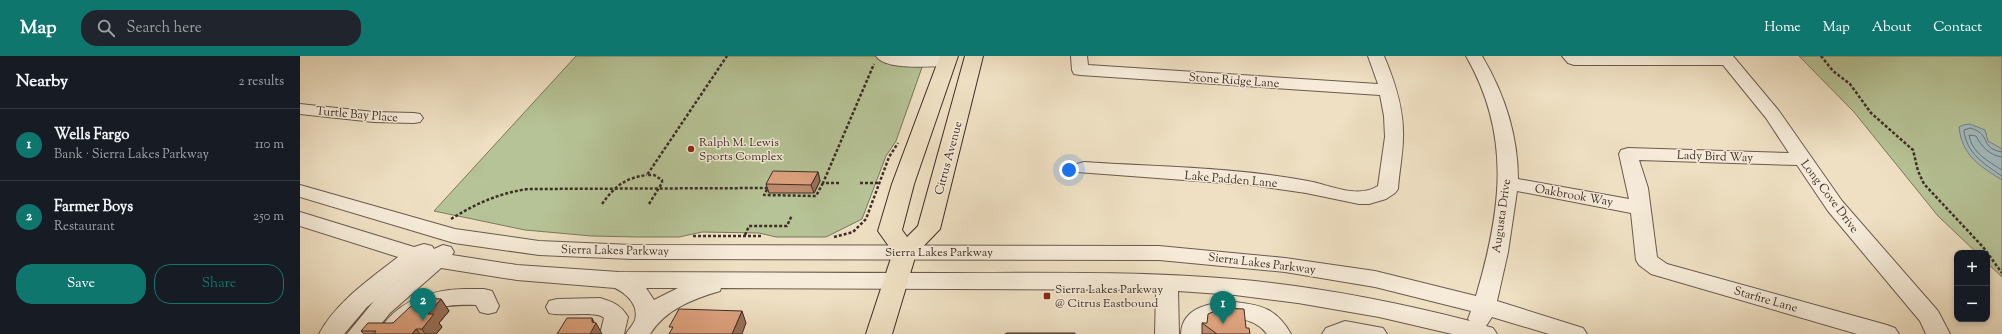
<!DOCTYPE html>
<meta charset="utf-8">
<style>
:root{--surface:#171b24;--page:#20242c;--text:#f1f3f6;--muted:#9ea1a6;--line:#363941;--accent:#0f766e}
body{margin:0;font-family:"Sorts Mill Goudy",serif;background:var(--page);color:var(--text)}
.controls{position:absolute;right:12px;bottom:12px;display:grid;overflow:hidden;border-radius:8px;box-shadow:0 2px 6px #0003}
.controls button{width:36px;height:36px;display:grid;place-items:center;padding:0;border:0;border-bottom:1px solid var(--line);background:var(--surface);color:var(--text);font:20px sans-serif}
.you{position:absolute;left:769px;top:114px;width:14px;height:14px;margin:-10px;border:3px solid #fff;border-radius:50%;background:#1a73e8;box-shadow:0 0 0 6px #1a73e833}
.badge{display:grid;place-items:center;width:26px;height:26px;border-radius:50%;background:var(--accent);color:#fff;font-size:13px;font-weight:700}
.pin{position:absolute;translate:-50% -33px;filter:drop-shadow(0 1px 2px #0008)}
.pin::after{content:'';position:absolute;top:21px;width:14px;height:12px;background:inherit;clip-path:polygon(0 0,100% 0,50% 100%)}
.list{margin:0;padding:0;list-style:none}
h2{display:flex;justify-content:space-between;align-items:center;height:52px;margin:0;padding:0 16px;font-size:17px}
h2 small{font-size:13px;font-weight:400;color:var(--muted)}
.list li{display:grid;grid-template-columns:26px 1fr auto;gap:12px;align-items:center;box-sizing:border-box;height:72px;padding:0 16px;border-top:1px solid var(--line)}
.list b{display:block;font-size:15px;white-space:nowrap}
.list p{margin:0;font-size:13px;white-space:nowrap;color:var(--muted)}
.list em{font-size:13px;font-style:normal;color:var(--muted)}
.actions{display:flex;gap:8px;padding:12px 16px}
.actions a{flex:1;padding:9px 0;border:1px solid var(--accent);border-radius:16px;text-align:center;font-size:14px;color:var(--accent)}
.actions .main{background:var(--accent);color:#fff}
.icon{flex:none;width:22px;height:22px;fill:none;stroke:currentColor;stroke-width:2;stroke-linecap:round;stroke-linejoin:round}
.map{position:relative;flex:none;width:1702px;height:278px;overflow:hidden}
header{display:flex;align-items:center;gap:24px;box-sizing:border-box;height:56px;padding:0 20px;background:var(--accent);color:#fff}
header strong{font-size:19px}
nav{display:flex;gap:22px;margin-inline-start:auto;font-size:14px}
.search{width:280px;height:36px;background:var(--page);display:flex;align-items:center;gap:10px;box-sizing:border-box;padding:0 14px;border-radius:16px;color:var(--muted);font-size:15px}
main{display:flex}
aside{flex:1;background:var(--surface)}
.map>svg:first-child{display:block}
.green{fill:#b6c396;stroke:#7a785f}
.water{fill:#a1bac0;stroke:#798283}
.lines{fill:none;stroke-linecap:round;stroke-linejoin:round}
.shore{stroke:#6f7474;stroke-width:1}
.minor-casing{stroke:#6a5a4f;stroke-width:2}
.major-casing{stroke:#3d2e28;stroke-width:2}
.path{stroke:#3d2e28;stroke-width:2.5;stroke-dasharray:3 2;stroke-linecap:butt}
.minor{fill:#f5ebd8;fill-rule:evenodd}
.major{fill:#efe0c3;fill-rule:evenodd}
.wall{fill:#bf8c6d;stroke:#3d2e28}
.shaded-wall{fill:#9b7259;stroke:#3d2e28}
.building{fill:#dea37f;stroke:#3d2e28}
.poi-dot{fill:#8f2418;stroke:#f5ebd8;stroke-width:1.5}
.labels{text-anchor:middle;stroke-width:3;stroke-linejoin:round;paint-order:stroke}
.street-label{font-size:12px;fill:#3d2e28;stroke:#f5ebd8}
.poi-label{font-size:12px;fill:#3d2e28;stroke:#f5ebd8;text-anchor:start}
</style>
<header>
<strong>Map</strong>
<div class="search"><svg class="icon" aria-label="search" viewBox="0 0 24 24"><circle cx="10" cy="10" r="6"/><path d="M15 15l6 6"/></svg>Search here</div>
<nav><a>Home</a><a>Map</a><a>About</a><a>Contact</a></nav>
</header>
<main>
<aside>
<h2>Nearby<small>2 results</small></h2>
<ul class="list">
<li><span class="badge">1</span><div><b>Wells Fargo</b><p>Bank · Sierra Lakes Parkway</p></div><em>110 m</em></li>
<li><span class="badge">2</span><div><b>Farmer Boys</b><p>Restaurant</p></div><em>250 m</em></li>
</ul>
<div class="actions"><a class="main">Save</a><a>Share</a></div>
</aside>
<div class="map">
<svg width="1702" height="278" viewBox="0 0 1702 278">
<rect width="100%" height="100%" fill="#efe0c3"/>
<filter id="stains"><feTurbulence type="fractalNoise" baseFrequency=".005" numOctaves="4"/><feColorMatrix values="0 0 0 0 .2 0 0 0 0 .09 0 0 0 0 .02 0 0 0 .5 -.17"/></filter>
<radialGradient id="worn" r=".72"><stop offset=".6" stop-color="#630" stop-opacity="0"/><stop offset="1" stop-color="#630" stop-opacity=".3"/></radialGradient>
<!-- green -->
<path class="green" d="M276,0H626L596,85L586,100L562,163L526,181H476L459,177L402,176L379,181H338L292,180L225,174L134,155Z
M1499,0H1702V221L1687,207V197H1677L1638,160L1554,56Z"/>
<!-- water -->
<path class="water" d="M1670,68L1685,74L1688,85L1702,93V124C1680,110 1662,100 1659,71L1663,69Z"/>
<g class="lines">
<!-- shore -->
<path class="shore" d="M1702,96C1683,93 1689,83 1679,76C1677,74 1673,73 1670,72L1664,74C1666,97 1684,108 1702,120
M1702,101C1689,99 1682,91 1676,80L1669,79C1672,97 1688,105 1702,114"/>
<defs>
<path id="minor" d="M576,0H647L653,1L655,5L653,9L647,10C630,10 586,15 576,0Z
M771,0H787L788,9L1078,28L1068,0H1084C1095,26 1104,53 1103,81C1103,98 1099,116 1098,133L1095,137L1086,143L1069,148H1059L1006,137L951,129L777,116L774,112L777,108L784,106C858,111 934,111 1008,125C1030,129 1057,143 1078,130L1085,81L1084,60L1080,39L780,19L774,18L772,14Z
M1166,0H1182C1204,37 1218,79 1218,123L1329,143L1319,98L1321,94L1328,92L1489,97L1466,62L1423,9H1274L1268,7L1262,0H1433L1479,55L1542,145L1638,255L1650,278H1626L1620,265L1528,155L1497,109L1339,104L1348,132L1357,201L1367,208L1587,269L1595,272L1599,278H1557L1351,218L1339,209L1336,204L1331,157L1217,135L1208,196L1197,245L1283,272L1287,278H1249L1192,261L1186,270L1193,272L1197,278H1152L1079,261L998,247L935,239L878,235L879,278H855L856,234L421,232L420,235C393,243 366,253 350,278H326C328,274 333,269 335,264C339,249 327,238 315,232L217,224L141,212L90,257L73,278H47L74,245L119,207L67,251L44,278H19C37,245 69,224 98,201L0,170V156L114,191L124,188L132,190L134,193L143,189L151,191L154,196L152,199L217,209L319,216C428,216 537,217 645,217C741,217 837,215 933,223C1013,230 1092,245 1170,265L1168,263L1171,255L1075,231L985,216L859,204L332,203L239,199L154,187L0,141V129L155,173L239,185L332,189L859,190L985,202L1075,215L1176,240C1201,155 1212,80 1166,0ZM346,232H378L354,244Z
M0,48L74,56L114,57L120,58L123,62L120,66L114,67L74,66L0,58Z
M164,233H184L192,235L199,250L196,256L188,258L180,256L176,249C144,248 123,251 102,278H77C96,245 128,234 164,233Z
M300,242C313,246 321,249 328,261L324,278H300L304,262C297,254 262,261 249,257L246,251L249,245L257,243Z
M935,246C962,249 977,253 991,278H967C954,260 924,258 906,269L905,278H881C882,250 913,246 935,246Z
M1045,265L1083,272L1087,278H1022L1026,272Z"/>
<path id="major" d="M640,0H658L614,128L602,174L607,181L618,170L665,0H683L640,173L616,198L592,278H566L593,196L578,175L592,128Z"/>
</defs>
<!-- minor casing -->
<use href="#minor" class="minor-casing"/>
<!-- major casing -->
<use href="#major" class="major-casing"/>
<!-- path -->
<path class="path" d="M1521,0L1533,15L1550,28L1571,57L1613,94L1618,115L1624,128L1683,191L1702,217
M539,127H523L574,8
M560,127H579
M302,148C315,130 325,122 347,119
M349,148L362,127V124L354,119H347L427,0
M151,163C175,148 199,137 228,133L468,132L464,139L516,140L523,127
M445,179L449,170H487L492,159
M393,180H461
M534,181L553,176L566,163L589,101L598,87"/>
<!-- minor -->
<use href="#minor" class="minor"/>
<!-- major -->
<use href="#major" class="major"/>
</g>
<!-- wall -->
<path class="wall" d="M518,116L520,125L514,137H469L466,128Z
M141,243L149,255L139,267L142,271L136,278H64L61,275L93,267Z
M902,267L950,278H902Z"/>
<!-- shaded-wall -->
<path class="shaded-wall" d="M518,116L520,125L514,137L511,129Z
M141,243L149,255L139,267L142,271L136,278H125L122,273L128,258Z
M442,255L446,267L442,278H432Z
M292,262L295,268L296,267L302,278H290L292,266Z
M116,273L120,278H112Z"/>
<!-- building -->
<path class="building" d="M473,115L518,116L511,129L466,128Z
M126,242L141,243L128,258H134L122,273H116L112,278H74L76,275H61L68,267H93L110,251L118,246Z
M922,252L944,253L946,272H949L950,278H917L902,267H907L908,258Z
M379,253L442,255L432,278H369L373,271H369Z
M267,262H292V266L296,267L290,278H257Z
M707,277H775V278H705Z"/>
<!-- markers -->
<g class="poi-dot">
<circle cx="391" cy="93" r="4"/>
<rect x="743" y="236" width="8" height="8" rx="2"/>
</g>
<g class="labels">
<!-- street labels -->
<g class="street-label">
<text transform="translate(934 24) rotate(4)" y="4">Stone Ridge Lane</text>
<text transform="translate(57 58) rotate(5)" y="4">Turtle Bay Place</text>
<text transform="translate(1415 100) rotate(2)" y="4">Lady Bird Way</text>
<text transform="translate(648 102) rotate(-75)" y="4">Citrus Avenue</text>
<text transform="translate(931 123) rotate(5)" y="4">Lake Padden Lane</text>
<text transform="translate(1274 139) rotate(10)" y="4">Oakbrook Way</text>
<text transform="translate(1530 140) rotate(53)" y="4">Long Cove Drive</text>
<text transform="translate(1201 160) rotate(-82)" y="4">Augusta Drive</text>
<text transform="translate(315 194) rotate(1)" y="4">Sierra Lakes Parkway</text>
<text x="639" y="200">Sierra Lakes Parkway</text>
<text transform="translate(962 207) rotate(7)" y="4">Sierra Lakes Parkway</text>
<text transform="translate(1466 243) rotate(16)" y="4">Starfire Lane</text>
</g>
<!-- poi labels -->
<g class="poi-label">
<text x="399" y="90">Ralph M. Lewis<tspan x="399" dy="14">Sports Complex</tspan></text>
<text x="755" y="237">Sierra Lakes Parkway<tspan x="755" dy="14">@ Citrus Eastbound</tspan></text>
</g>
</g>
<rect width="100%" height="100%" filter="url(#stains)"/>
<rect width="100%" height="100%" fill="url(#worn)"/>
</svg>
<div class="controls">
<button>+</button>
<button>−</button>
</div>
<div class="you"></div>
<div class="pin badge" style="left:923px;top:268px">1</div>
<div class="pin badge" style="left:123px;top:265px">2</div>
</div>
</main>
